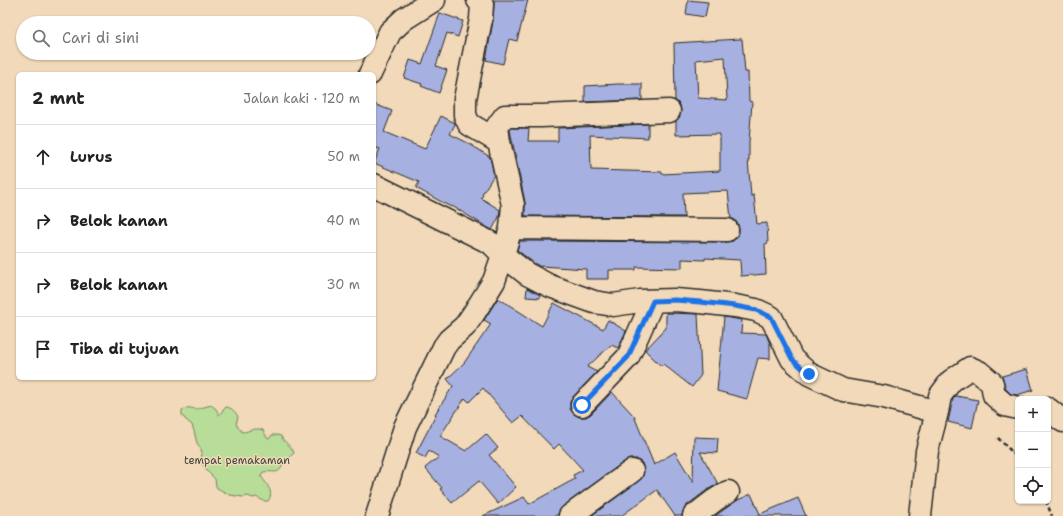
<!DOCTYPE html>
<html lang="id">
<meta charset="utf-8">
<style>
:root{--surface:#fff;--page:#f6f6f6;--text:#222;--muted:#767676;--line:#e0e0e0}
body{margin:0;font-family:"Shantell Sans",sans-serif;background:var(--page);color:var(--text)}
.controls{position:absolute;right:12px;bottom:12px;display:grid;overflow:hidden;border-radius:6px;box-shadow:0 1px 3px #0004}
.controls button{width:36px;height:36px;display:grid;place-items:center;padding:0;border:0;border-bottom:1px solid var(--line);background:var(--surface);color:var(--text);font:20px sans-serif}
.stop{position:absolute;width:12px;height:12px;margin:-9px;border:3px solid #1a73e8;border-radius:50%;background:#fff}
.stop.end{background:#1a73e8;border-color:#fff;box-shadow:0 1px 4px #0008}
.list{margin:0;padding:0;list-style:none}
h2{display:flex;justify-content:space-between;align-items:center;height:52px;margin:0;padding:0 16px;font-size:17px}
h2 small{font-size:13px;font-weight:400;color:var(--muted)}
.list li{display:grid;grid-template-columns:26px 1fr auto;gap:12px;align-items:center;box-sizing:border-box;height:64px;padding:0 16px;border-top:1px solid var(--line)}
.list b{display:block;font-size:15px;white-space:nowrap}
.list em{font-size:13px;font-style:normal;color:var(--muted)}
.icon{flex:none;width:22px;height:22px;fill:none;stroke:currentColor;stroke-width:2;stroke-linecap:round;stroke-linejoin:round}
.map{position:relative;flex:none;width:1063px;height:516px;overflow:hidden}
.search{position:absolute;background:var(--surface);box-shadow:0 1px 3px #0004;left:16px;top:16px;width:360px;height:44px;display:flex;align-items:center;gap:10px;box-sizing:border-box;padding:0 14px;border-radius:22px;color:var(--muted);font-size:15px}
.panel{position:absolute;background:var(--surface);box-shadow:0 1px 3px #0004;left:16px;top:72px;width:360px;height:308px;border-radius:6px}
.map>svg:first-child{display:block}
.green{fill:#b7dd98;stroke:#718462}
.building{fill:#a7b1e1;stroke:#2b2b2b;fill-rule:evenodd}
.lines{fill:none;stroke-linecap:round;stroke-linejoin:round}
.minor-casing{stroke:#2b2b2b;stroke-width:25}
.path{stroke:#2b2b2b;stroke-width:2.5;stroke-dasharray:4 3;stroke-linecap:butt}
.minor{stroke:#f1d9b9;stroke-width:22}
.route{stroke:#1a73e8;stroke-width:5}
.labels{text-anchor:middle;stroke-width:3;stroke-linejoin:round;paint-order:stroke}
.park-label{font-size:11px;fill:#40463b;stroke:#f1d9b9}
</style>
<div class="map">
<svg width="1063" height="516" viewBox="0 0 1063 516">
<rect width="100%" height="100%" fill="#f1d9b9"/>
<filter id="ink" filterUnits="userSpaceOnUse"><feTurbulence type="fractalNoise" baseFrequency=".025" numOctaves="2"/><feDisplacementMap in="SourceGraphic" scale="8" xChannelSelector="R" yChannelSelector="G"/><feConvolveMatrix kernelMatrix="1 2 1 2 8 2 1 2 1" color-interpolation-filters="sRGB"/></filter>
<g filter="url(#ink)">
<!-- green -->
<path class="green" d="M211,405L216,409L219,415L226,407C232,408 235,411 238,417L236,424L242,432C249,432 253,427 263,430L267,438L269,439L272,435H277L281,436C284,443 292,446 294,453L289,458L283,461C281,477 273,470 263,472L261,476C266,484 275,492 268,501H264L256,497L253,498L248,496L243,497L230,495L217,488L216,486L215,479L208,472L202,464L201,460L202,453L201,449L197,443L194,431L192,425L185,419L182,415V411C189,405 190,409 197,409C202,408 206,406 211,405Z"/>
<!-- building -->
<path class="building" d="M494,0H528L517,41L509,39L503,64L486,60L493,21L494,5Z
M688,0L708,2L705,17L686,14Z
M440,13L463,21L458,37L447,33L436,66L447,70L439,93L421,86L422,84L404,78L410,60L422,64Z
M739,39H742L745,72H748L749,101L752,102L749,142V160H748L751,196L754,195L757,224L767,223L768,243L765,244L766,274L741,276L740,260L705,258V260L682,259V268L636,267V270H609V279H586V269L541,266V267L534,263L517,250L520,241L727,242L733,241L738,236L739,230L738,224L734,219H731L728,191L683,193L684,217L525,216V202L510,130L511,128H529L528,141H558V128L648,124V138L590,135L591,170L662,172V174L720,171V134L676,135V121L680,116L681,111L680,105L675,100L674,43ZM725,57L727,100L698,98L696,60Z
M618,84H642V100L585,102V86Z
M374,104L392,111L384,132L425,149L441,116L455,123V124L450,134L468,143L490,157L494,175L482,194L483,195L481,198L500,210L499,217L492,230L452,206L451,207L416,188L419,182L374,163L380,149L377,148L374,154Z
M527,288L540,295V298L526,297Z
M498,298L542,326L554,303L603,329L608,320L626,331L618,348L611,345L587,367L597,372L573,397L570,402V409L574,414L579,417H586L591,414L612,392L634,416L654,465L675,452L693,482L694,437L718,438L717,453L700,452L718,484L707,490L686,506L683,511L682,516H675L657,490L621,516H591L639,481L643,476L644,469L642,463L637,459H630L625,461L563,506L559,511L558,514L555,516H483L524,497L529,504L575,479L573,475L583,470L559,444L554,449L522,416L513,423L483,388L469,402L465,398L440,436L466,451L486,434L498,448L489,455L516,487L498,504L479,481L452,503L440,489L442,488L425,468L439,457L429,451L425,458L416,453L436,415L435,414L453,386L447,379L464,363L491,324L484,320Z
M666,313L698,314L701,375L692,387L663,364L661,366L645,350L666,328Z
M724,317L742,320L741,333L766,334L770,344V359L758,358L747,399L717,391Z
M1027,369L1033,390L1017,395L1011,394L1006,389L1002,376Z
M956,396L978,400L972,428L948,422L953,399Z
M751,494L760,514L798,498L806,516H715L736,501Z"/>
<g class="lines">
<defs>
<path id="minor" d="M478,0L482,4L481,19L465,99V115L469,124L499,142
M370,74L390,32L404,19L434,0
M669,111L541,116H505L497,127L499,142L513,205L511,228L503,255L527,274L550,286L594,302L613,305L640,301L675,300L700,302L735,306L756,310L771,317L792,359L809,374L843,390L884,397L937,412L940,396L951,381L970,368L979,372L992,383L994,395L1005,405L1018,408
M374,185L491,243L503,255L494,281L474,313L465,326L449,340L444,347L405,427L377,516
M511,228L727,230
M582,405L628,357L653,301
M1048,409L1063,421
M570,516L632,471
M694,516L715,500L728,492
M920,516L927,451L937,412"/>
</defs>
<!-- minor casing -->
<use href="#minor" class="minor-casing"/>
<!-- path -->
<path class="path" d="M998,438L1018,458
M1046,501L1052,516"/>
<!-- minor -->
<use href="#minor" class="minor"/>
</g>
</g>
<g class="lines" filter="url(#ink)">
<!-- route -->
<path class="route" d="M582,405L628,357L653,301L675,300L700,302L735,306L756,310L771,317L792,359L809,374"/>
</g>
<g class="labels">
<!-- park labels -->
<g class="park-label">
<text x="237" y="464">tempat pemakaman</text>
</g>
</g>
</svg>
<div class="controls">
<button>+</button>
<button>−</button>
<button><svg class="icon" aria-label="locate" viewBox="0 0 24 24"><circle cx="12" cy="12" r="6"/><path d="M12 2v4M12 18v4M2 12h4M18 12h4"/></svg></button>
</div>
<div class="stop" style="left:582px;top:405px"></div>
<div class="stop end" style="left:809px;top:374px"></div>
<div class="search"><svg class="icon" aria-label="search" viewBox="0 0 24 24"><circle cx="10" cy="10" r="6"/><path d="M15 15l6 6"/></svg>Cari di sini</div>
<section class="panel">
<h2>2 mnt<small>Jalan kaki · 120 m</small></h2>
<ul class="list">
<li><svg class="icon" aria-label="ahead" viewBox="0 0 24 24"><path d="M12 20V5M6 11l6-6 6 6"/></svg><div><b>Lurus</b></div><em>50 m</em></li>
<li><svg class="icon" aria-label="right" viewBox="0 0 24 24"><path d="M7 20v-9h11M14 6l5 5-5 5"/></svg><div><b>Belok kanan</b></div><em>40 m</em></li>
<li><svg class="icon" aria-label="right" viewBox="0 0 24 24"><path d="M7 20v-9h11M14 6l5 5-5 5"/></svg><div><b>Belok kanan</b></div><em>30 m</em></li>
<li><svg class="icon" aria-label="arrive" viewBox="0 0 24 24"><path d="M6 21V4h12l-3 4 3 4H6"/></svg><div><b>Tiba di tujuan</b></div></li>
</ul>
</section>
</div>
